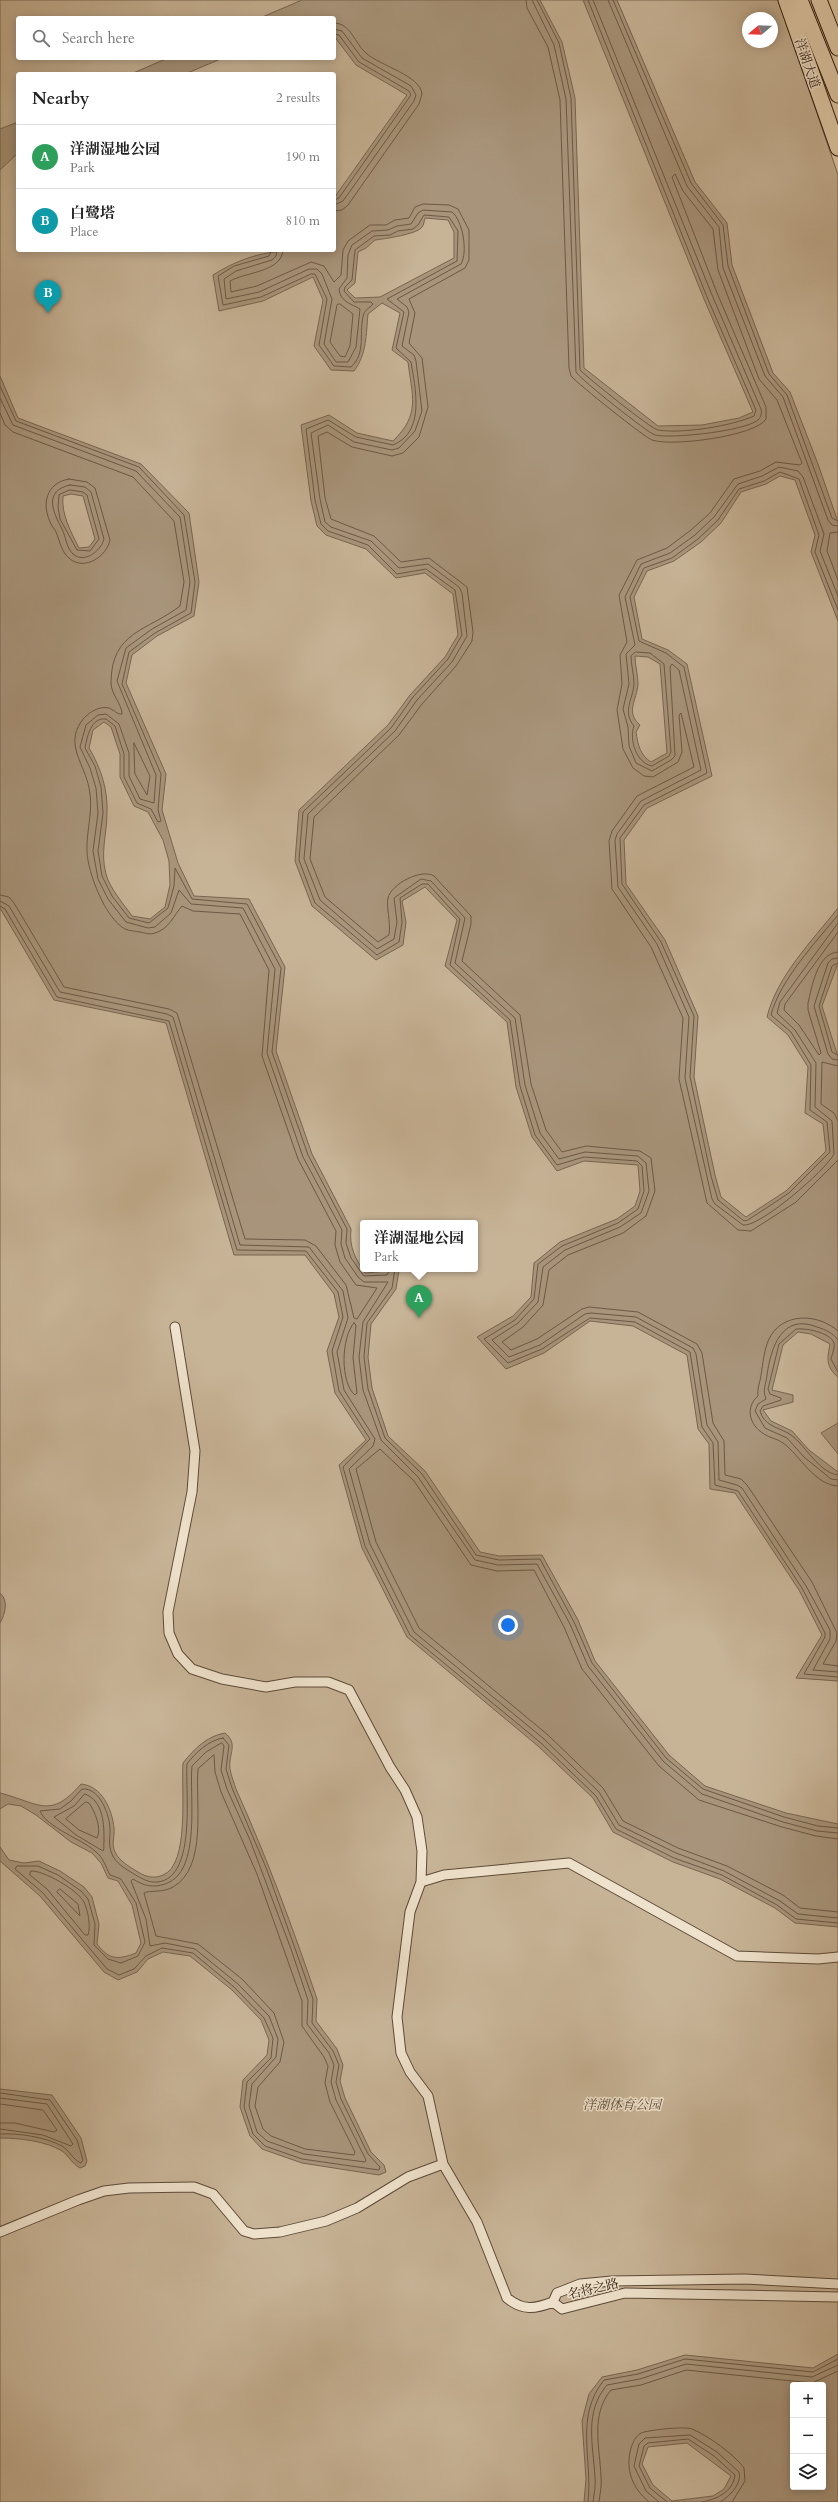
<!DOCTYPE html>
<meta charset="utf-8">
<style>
:root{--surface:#fff;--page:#f6f6f6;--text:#222;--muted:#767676;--line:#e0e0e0;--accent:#ea580c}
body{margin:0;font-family:Cardo,"Noto Serif SC",serif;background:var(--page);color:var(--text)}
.controls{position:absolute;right:12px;bottom:12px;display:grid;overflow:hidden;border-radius:4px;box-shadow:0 2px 10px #0003}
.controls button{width:36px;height:36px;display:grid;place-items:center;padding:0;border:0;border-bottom:1px solid var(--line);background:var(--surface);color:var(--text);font:20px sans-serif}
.compass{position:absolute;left:742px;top:12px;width:36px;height:36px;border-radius:50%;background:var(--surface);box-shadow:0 2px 10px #0003;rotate:251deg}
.you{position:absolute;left:508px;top:1625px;width:14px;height:14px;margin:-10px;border:3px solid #fff;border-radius:50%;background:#1a73e8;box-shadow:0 0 0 6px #1a73e833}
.badge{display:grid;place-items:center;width:26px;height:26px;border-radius:50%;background:var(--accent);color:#fff;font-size:13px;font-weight:700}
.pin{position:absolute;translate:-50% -33px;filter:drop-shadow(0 1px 2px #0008)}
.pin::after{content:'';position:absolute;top:21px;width:14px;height:12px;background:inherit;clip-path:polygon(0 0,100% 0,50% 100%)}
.popup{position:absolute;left:360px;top:1220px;width:118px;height:52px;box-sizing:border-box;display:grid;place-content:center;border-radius:4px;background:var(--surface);filter:drop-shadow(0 1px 3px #0005);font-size:13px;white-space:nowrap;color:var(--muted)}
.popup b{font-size:15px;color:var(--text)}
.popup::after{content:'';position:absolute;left:50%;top:100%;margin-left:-8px;border:8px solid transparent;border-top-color:var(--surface)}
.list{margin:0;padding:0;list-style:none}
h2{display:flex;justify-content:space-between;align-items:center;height:52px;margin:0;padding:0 16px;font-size:17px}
h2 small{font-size:13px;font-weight:400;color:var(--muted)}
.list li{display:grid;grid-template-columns:26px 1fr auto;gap:12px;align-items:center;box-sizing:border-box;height:64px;padding:0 16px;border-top:1px solid var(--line)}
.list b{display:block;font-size:15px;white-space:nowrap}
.list p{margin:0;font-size:13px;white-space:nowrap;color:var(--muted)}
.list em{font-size:13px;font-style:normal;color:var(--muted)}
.icon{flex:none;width:22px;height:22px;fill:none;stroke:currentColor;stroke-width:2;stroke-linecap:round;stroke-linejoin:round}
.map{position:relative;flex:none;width:838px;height:2502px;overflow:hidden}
.search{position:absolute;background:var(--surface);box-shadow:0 2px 10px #0003;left:16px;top:16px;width:320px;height:44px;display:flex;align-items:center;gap:10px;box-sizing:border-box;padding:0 14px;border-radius:4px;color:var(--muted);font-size:15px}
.panel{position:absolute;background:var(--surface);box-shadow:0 2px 10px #0003;left:16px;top:72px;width:320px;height:180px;border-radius:4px}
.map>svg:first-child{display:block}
.green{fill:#c7b396;stroke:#7b6853;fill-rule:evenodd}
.water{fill:#a8947a;stroke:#786450;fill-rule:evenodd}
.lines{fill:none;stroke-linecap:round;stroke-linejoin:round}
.shore{stroke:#6c5845;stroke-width:1}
.minor-casing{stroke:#5d4a38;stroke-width:11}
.primary-casing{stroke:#2f1d10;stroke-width:17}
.trunk-casing{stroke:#2f1d10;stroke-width:17}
.minor{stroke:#efe2cc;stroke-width:9}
.primary{stroke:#e6d2b1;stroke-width:15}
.trunk{stroke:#e6d2b1;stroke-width:15}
.labels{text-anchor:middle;stroke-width:3;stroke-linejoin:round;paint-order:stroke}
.street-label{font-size:13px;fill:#2f1d10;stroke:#efe2cc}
.park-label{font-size:13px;font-style:italic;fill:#5d4a38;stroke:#efe2cc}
</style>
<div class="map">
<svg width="838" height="2502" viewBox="0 0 838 2502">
<rect width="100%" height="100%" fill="#e6d2b1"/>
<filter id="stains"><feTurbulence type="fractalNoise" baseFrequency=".005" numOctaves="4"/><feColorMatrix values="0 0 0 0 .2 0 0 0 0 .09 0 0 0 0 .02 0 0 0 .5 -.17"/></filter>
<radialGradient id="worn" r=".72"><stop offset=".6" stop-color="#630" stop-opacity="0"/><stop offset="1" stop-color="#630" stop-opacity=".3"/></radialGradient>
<!-- green -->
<path class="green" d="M0,0H778L834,163L838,175V2502H0ZM18,18H334V58H18ZM748,18H772V42H748ZM18,74H334V250H18ZM363,1223H475V1269H363ZM793,2385H823V2487H793Z"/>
<!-- water -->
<path class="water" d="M302,0H540L562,42L575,98L584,368L658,426L702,425L739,418L753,412L704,299L583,0H617L695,182L727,223L732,265L773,373L790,392L818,464L838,522V621L811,552L815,535L795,480L780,476L766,484L741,492L721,523L701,542L674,561L647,571L634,597L642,639L668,650L687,664L712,776L647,808L624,840L626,884L665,940L698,1016L694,1077L715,1175L721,1197L746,1217L786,1191L826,1151L823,1124L805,1113L808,1067L788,1035L767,1017C777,976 812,941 838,908V963L822,1006L838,1057V1377C826,1367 827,1359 830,1344L811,1334L798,1332L783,1345L772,1390L793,1395V1402L763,1410L771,1421L792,1431L809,1450L838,1472V1681L796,1678L822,1635L799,1590L735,1493L710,1489L709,1444L698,1429L687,1355L633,1326L590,1321L544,1353L506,1369L477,1337L513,1316L531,1297L534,1263L560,1242L617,1219L635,1206L640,1191L638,1165L584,1161L557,1171L532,1137L516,1087L507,1022L445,966L457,920L425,887L402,901L406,922L403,945L376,960L312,906L295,861L299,810L388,725L410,695L445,657L458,635L453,594L425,573L396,578L366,549L326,535L317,526L311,501L301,425L329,415L357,433L393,441C421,414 412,396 408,362L392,350L400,313L382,303L368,314C366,334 367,354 354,371L331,370L314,346L323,300L313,277L263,301L219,311L213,275C256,248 285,250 334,250V198L407,95L356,65L334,36V18H260ZM425,218L448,220L454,232V258L380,297L355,298L347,290L355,283L358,252L366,248L375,240C384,239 418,234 422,227C424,225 424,221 425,218ZM635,656L648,657L660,664L667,753L651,762C640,755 638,745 636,732L640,725C625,712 637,700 638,684C638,675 635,665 635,656Z
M168,58H223L185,74H131Z
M18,122V153L0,170V129Z
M0,376L18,418L141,464L189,513L199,582L194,616L157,636L132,655L126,683L166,774L162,810L178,863L194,896L249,899L285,967L276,1051L312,1154L351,1229C349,1247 355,1258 365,1273L399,1270L396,1289L371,1324L368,1357L372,1388L388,1436L425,1471L480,1552L499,1556L542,1555L578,1620L595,1661L669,1755L705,1786L786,1813L838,1824V1927L795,1923L775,1908L720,1879L673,1862L613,1832L593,1798L538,1746L407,1637L362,1548L339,1465L366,1440L335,1393L327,1351L339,1317L334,1294L305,1255H234L166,1023L54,1000L0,908ZM71,494L83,496L95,539L89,547L79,548C71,532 61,514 63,496ZM104,722L111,727L120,754V777L134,806L148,812L163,840L169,861L170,885L165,907L150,919L132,916C123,903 110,889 106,874C100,852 107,834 107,813C108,790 101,768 89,748L93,730Z
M838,1423V1454L821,1433Z
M0,1593C9,1601 5,1614 0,1623Z
M225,1733C239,1744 228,1754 230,1769C231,1775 234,1783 236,1789C267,1858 293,1928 317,1999L316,2021L337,2049L343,2065L340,2081L345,2098L371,2152L384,2165L386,2172L379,2175L302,2163L262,2149L250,2136L240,2107L243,2080L267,2055L269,2040L261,2020L232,1990L190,1956L163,1952L148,1959L137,1972L118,1980L104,1972L40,1896L0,1861V1847L9,1860L24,1863L39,1861L60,1871L84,1887L92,1897L99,1924L97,1944C109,1960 118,1960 136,1953L141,1943L132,1905L118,1881L108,1878L101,1863L92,1853L71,1842L36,1815L21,1806L8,1804L0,1809V1793C39,1803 50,1820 81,1784C102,1786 112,1809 114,1828C115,1837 111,1843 115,1852C119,1861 130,1867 138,1872C146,1877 154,1879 163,1875C190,1865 181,1787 183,1763C194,1749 207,1736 225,1733Z
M0,2089L52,2095L81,2138L87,2161L85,2166L80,2168C72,2164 69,2156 62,2151C46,2141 19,2138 0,2138Z
M838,2354V2502H584L586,2479L582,2421L589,2394L602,2377L637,2370L685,2355L813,2368ZM793,2385H823V2487H793ZM687,2443L731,2476L724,2489L713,2496L672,2501L653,2485L642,2464L648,2447Z"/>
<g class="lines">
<!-- shore -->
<path class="shore" d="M526,0L527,8L548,47L560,100L569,368L571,376C578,384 644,437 652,440C671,447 756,436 766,419V407L717,293L672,177L675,174L683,191L713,229L718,270L759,379L777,400L802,463L800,465L776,462L760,471L734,479L710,513L691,530L667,548L637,560L619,595L627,642L620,655L622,684L617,710L623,749L633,768L644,776L653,777L678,762L682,752L679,715L681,713L694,767L637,796L612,831L609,841L612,889L651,947L683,1018L679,1079L707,1203L738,1230L751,1231L796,1202L838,1160
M532,0L554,45L566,99L576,372C581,380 648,433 655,435C672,439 745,431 758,420C761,417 762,413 761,409L712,295L593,0
M537,0L559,43L571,98L580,370C588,378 651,429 658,430C683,434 731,426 754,416L756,410L707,297L588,0
M608,0L687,186L719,227L723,268L765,376L783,397L828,520L832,525L838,526
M613,0L691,183L723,225L728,266L769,374L787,395L832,518L838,521
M334,23C351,23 355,44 366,53C380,66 420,75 422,94L419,104L348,205L342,210L334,211
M334,29L342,31L362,58L411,86L416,95L414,101L343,201L334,205
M334,34L339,35L359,62L409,91L411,95L339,198L334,200
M272,250L269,256L234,266L218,276L223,305L261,297L311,274H315L327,299L319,345L334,366L351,367C367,353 358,331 364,313C366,309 371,307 373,304L371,302H354L344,291L345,287L352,280L355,250L374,236L390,235L398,231L413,229L418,225L424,215L449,217L458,231L457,261L387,299L404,312L396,348L411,362C415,387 426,432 393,445L356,437L328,420L306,429L315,500L321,524L328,531L368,545L397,574L426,569L455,590L462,635L448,659L413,697L391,728L303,812L299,860L315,903L377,955L399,942L402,922L400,898L422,884H428L460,919L450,965L510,1020L520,1086L535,1135L557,1165L584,1157L637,1161L642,1166L644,1191L638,1209L618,1223L562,1246L538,1264L534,1299L515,1320L484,1339L508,1363L542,1349L590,1318L635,1322L690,1352L702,1427L713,1443L715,1485L738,1491L802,1588L825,1633V1637L804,1674L838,1677
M277,250L276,256L272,260L236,271L224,279L226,299L259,292L309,269H317L322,274L332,299L324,344L336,362H348L356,347L360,309C352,304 340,302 339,289L347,278L348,255L352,245L372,231L388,230L397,226L411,224L418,213L423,210L452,212C463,221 468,252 461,264L397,299L407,307L409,312L402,346L414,355L416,361L422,411L415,431L399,448L392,450L354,442L328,425L311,433L320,499L325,522L331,527L371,541L399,568L428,564L459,587L462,593L467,636L452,662L417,700L395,731L308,814L304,859L320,900L377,949L394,939L397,922L394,898L421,879L431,881L465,918L455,963L515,1018L525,1085L540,1133L559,1159L585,1152L638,1156L646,1163L649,1191L641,1213L620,1227L565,1250L543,1267L538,1302L518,1323L492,1340L509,1357L540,1345L585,1314L591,1313L636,1317L693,1348L696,1354L707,1425L718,1442L719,1480L737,1485L742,1488L806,1586L830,1630V1639L813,1670L838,1672
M283,250C282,272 246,272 230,281L231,292L257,286L311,262L324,266L334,282L341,275L343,250L348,241L370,225H386L395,220L409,218L415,207L423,204L449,205L458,209L469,230V260L465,268L409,299L415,313L409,343L422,358L428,407L419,437L403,453L392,456L352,447L327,432L318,436L325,498L331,519L374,536L401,562L429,558L467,587L473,632L472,641L456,666L422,704L399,735L314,817L310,859L325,897L378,942L389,935C391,921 386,907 388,898C391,884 422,868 434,876L471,916V924L462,961L520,1015L531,1084L546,1130L562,1152L586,1146L640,1151L651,1158L655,1191L646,1216L623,1233L568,1255L549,1270L543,1305L523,1327L502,1342L511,1350L537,1339L582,1309L589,1307L638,1312L697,1344L702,1353L713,1423L724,1441L725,1475L741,1479L747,1485L812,1582L837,1633L836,1641L823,1664L838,1666
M340,304L353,314L350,346L345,357L340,356L330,342L337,305Z
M0,386L16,421L139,467L184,515L195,582L191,613L155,633L129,652L122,684L161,774L158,810L161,821L158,822L151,809L137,803L124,777V754L115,726L106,719C91,717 87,737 85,748L95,766L101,787L103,813L98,851L102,876L112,896L129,918L149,923L168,908L174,886L175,868L192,899L247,904L281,968L272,1052L308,1155L347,1229L346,1243L351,1258L364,1276L387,1275L390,1269
M0,398L13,425L136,471L180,517L190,582L186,610L152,629L126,648L117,681L156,775L154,803L140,799L129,776V753L119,724L106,714L98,715L86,725L80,747L90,768L96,788L98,813L93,851L98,879L108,899L126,922L148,928L155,927L171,913L179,890L191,904L243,908L275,969L267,1053L303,1157L342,1230L341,1244L345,1258L358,1277L364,1282H388L363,1322L359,1357L363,1390L381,1440L418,1477L475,1560L498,1565L537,1564L570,1624L588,1666L663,1761L702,1794L783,1822L817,1831L838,1833
M0,413L5,425L13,432L133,477L174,521L184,582L180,606C148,631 111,631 111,683C111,694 122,704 122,714C118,715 114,710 109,708C99,705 86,714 81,722C65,745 85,765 89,788C94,810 86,830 87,852C88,873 105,918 125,929C130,931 135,931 140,932C145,933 150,935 155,933C169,929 174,915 182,906L193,911L240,914L269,970L262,1056L298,1159L336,1231L335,1245L340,1262L356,1285L377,1288L357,1319L354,1318L346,1285L316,1246L305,1240L245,1239L177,1013L169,1009L64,987L14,903L9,897L0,895
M69,479L87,482L95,488L110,540C107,556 85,571 70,559C61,552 60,541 56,532C55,529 52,527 51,524C41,504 46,483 69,479Z
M70,485L85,487L91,492L104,539C101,551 84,564 73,554C66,547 66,537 62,529C53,512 43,491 70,485Z
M70,490L83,492L87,495L99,539L90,551L77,550L60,519L58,507L59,495Z
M838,532L830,533L827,551L838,580
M838,596L820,551L824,534L803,477L798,471L779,467L762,476L738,484L714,517L695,535L670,553L641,564L625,597L635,645L626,654L629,684L623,709L628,727L629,746L636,763L652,771L671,760L675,756L670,667L672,664L679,670L701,770L641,801L617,834L615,840L618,887L657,944L689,1017L685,1078L712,1199L715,1204L743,1225C759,1228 826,1170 834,1154L832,1121L815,1107L816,1063L795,1030L777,1013L780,1002L838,923
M838,610L815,552L819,535L799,479L780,472L764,481L739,489L718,520L698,539L672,558L644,568L630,597L639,641L666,653L684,667L707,773L644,805L620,838L622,884L661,942L694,1016L690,1077L711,1176L718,1200L744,1221L748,1220L789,1193L830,1152L827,1122L810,1110L811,1065L791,1032L771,1015C780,980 816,942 838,915
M636,652L650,653L664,664L671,752L669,756L652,766C636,763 629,739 634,726C622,712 633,699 634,684C634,675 631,665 631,656Z
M134,743L150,776L147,795L135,774Z
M0,901L9,906L60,992L167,1014L173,1017L240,1245L309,1247L343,1291L348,1318L337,1352L344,1390L375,1439L373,1446L349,1469L370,1544L414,1632L544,1739L599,1792L619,1825L676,1853L724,1871L780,1901L798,1914L838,1918
M0,906L5,909L57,997L169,1021L237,1250L306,1251L338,1292L343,1317L332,1351L339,1391L370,1439L343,1467L365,1546L410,1635L541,1743L596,1796L616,1829L674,1858L722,1875L777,1905L796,1919L838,1923
M838,932L785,1004L784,1010L799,1025L819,1055L821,1053L808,1010V1003C812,987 817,953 838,952
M838,958L832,959L828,963L814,1006L828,1054L832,1059L838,1060
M838,963L832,966L819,1006L832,1052L838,1055
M838,1066L822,1062L821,1104L834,1113L838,1121
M395,1269L392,1288L367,1323L364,1357L368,1389L385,1438L422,1474L476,1555L499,1560L540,1559L574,1622L592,1663L666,1758L703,1789L784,1817L818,1826L838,1828
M354,1323L356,1325L353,1358L357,1393L355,1395C340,1383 341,1337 354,1323Z
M838,1331C818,1313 782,1312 769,1339C764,1350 763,1363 761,1375C760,1383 757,1388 758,1396C745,1407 749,1425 764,1434C770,1438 778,1439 783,1443C800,1455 814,1485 838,1486
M838,1340C833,1333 826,1330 817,1327C782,1313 771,1347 767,1375C766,1386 762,1389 766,1399L758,1404L755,1411L765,1428L787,1438L804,1457L831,1479L838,1480
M838,1372L831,1359C832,1355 835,1347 834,1343C830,1332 805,1328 796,1329L779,1344L768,1389L770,1394L781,1398V1400L763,1406L760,1411C764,1425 776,1427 788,1433C804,1442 818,1473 838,1475
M223,1738L229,1745L226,1769L232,1788L267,1870L313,1999L312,2023L333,2051L339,2065L336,2082L341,2099L368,2154L380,2167L379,2170L302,2159L265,2146L253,2134L244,2107L247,2082L271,2058L273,2038L264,2018L234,1987L193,1953L162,1948L146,1956L134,1969L119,1975L107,1969L43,1893L15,1869L17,1866H38L58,1875L81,1891L88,1899L95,1924L94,1945L108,1959L121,1963L138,1956L145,1942L136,1903L121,1879L110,1875C105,1866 104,1858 95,1851C83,1840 46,1827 40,1811L60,1809L71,1801L82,1789C100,1787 110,1816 110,1830C110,1839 108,1845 112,1854C115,1863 126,1869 134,1874C139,1877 147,1882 153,1882C198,1885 185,1790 187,1764C195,1753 209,1740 223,1738Z
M222,1743L224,1746L221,1770L227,1789L250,1840L291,1949L308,2000L307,2024L329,2053L334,2065L331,2082L336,2100L366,2160L365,2162L304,2154L267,2141L257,2132L249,2106L252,2084L276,2057L278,2039L269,2016L238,1984L195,1949L165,1943L150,1946L146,1919L131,1881L133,1879C144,1886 153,1888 165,1884C202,1873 189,1795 192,1766L206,1752Z
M214,1755L215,1772L221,1792L257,1874L302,2001V2026L324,2057L328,2066L325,2083L330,2102L355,2152L354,2155L305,2149L271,2136L263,2129L255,2106L258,2087L280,2062L284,2042L274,2013L242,1979L198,1944L156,1936L144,1893C149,1890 163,1893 173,1887C208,1867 195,1802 198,1769Z
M85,1794C104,1801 104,1825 104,1842C103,1846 105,1847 103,1851L76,1835L54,1817L74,1806Z
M86,1802L89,1803C95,1812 102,1828 97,1838L79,1830L66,1819Z
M838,1839L816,1836L782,1827L699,1800L659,1766L582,1669L564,1627L534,1570L497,1571L471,1565L414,1481L380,1449L356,1469L376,1542L419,1628L548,1735L603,1788L623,1821L678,1848L727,1866L783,1895L800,1908L838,1912
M31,1871C43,1870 78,1890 84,1902C88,1911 91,1926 88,1935H85L47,1889L30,1875Z
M60,1889L78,1904L80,1916L57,1892Z
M0,2093L50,2100L77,2140L83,2160L81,2163C73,2160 70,2151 62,2146C45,2137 19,2133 0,2134
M0,2098L47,2104L73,2144L71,2146L43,2135L0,2129
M0,2104L43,2110L57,2130L54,2132L15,2123H0
M588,2502C593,2458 574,2418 604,2380L638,2374L685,2359L813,2372L838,2359
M593,2502C594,2494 596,2485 595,2477C593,2444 584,2412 607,2385L640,2379L686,2364L812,2377L838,2365
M599,2502C600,2494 602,2485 601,2477C600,2448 590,2415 611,2390L641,2385L686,2370L812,2383L838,2371
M649,2502C632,2488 625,2469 631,2448C633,2442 635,2437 641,2433C648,2430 685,2426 692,2429C707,2435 735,2455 744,2468L745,2481L732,2502
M659,2502L646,2491L634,2466L639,2444L645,2438L690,2435L717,2452L739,2472C742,2484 730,2496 720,2502
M667,2502L650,2488L639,2466L644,2446L648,2443L688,2439L714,2456L735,2475C733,2492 717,2499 702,2502"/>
<defs>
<path id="minor" d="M175,1327L195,1451L192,1492L168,1612L169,1633L178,1654L192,1669L222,1679L266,1687L295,1682H328L349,1690L390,1767L405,1790L417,1817L422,1851L421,1882L410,1912L397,2017L401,2053L410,2072L428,2096L443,2164L477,2222L507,2298C523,2311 535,2309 553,2302
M421,1882L444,1875L569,1863L737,1956L818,1959L838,1957
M0,2232L78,2200L104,2191L129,2188L194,2187L213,2194L244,2231L254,2234L280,2232L326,2221L357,2208L408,2177L443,2164
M838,2284L745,2279L612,2281L580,2284L557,2293L553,2302L562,2309L625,2293L838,2297"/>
<path id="primary" d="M786,0L838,148"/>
<path id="trunk" d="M800,0L838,95
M819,0L838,48"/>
</defs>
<!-- minor casing -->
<use href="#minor" class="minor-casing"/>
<!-- primary casing -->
<use href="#primary" class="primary-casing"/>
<!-- trunk casing -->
<use href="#trunk" class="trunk-casing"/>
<!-- minor -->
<use href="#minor" class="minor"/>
<!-- primary -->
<use href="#primary" class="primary"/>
<!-- trunk -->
<use href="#trunk" class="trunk"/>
</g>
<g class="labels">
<!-- street labels -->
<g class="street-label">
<text transform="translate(808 63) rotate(71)" y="5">洋湖大道</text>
<text transform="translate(593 2288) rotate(-13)" y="5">名将之路</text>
</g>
<!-- park labels -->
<g class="park-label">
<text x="622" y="2109">洋湖体育公园</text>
</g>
</g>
<rect width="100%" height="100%" filter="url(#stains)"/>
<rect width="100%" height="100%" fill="url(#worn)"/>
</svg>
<div class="controls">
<button>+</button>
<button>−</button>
<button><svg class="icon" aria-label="layers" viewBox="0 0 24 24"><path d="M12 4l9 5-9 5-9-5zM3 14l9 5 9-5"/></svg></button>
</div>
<svg class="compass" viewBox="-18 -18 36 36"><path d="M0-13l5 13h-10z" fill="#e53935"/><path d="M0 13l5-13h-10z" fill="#767676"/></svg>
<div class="you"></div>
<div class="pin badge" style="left:419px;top:1318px;background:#2e9e5b">A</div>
<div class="popup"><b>洋湖湿地公园</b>Park</div>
<div class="pin badge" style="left:48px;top:313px;background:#0f9aa8">B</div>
<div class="search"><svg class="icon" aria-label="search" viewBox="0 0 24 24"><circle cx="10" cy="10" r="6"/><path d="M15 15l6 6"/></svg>Search here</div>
<section class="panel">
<h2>Nearby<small>2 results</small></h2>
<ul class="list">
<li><span class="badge" style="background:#2e9e5b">A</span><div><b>洋湖湿地公园</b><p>Park</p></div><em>190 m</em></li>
<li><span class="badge" style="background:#0f9aa8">B</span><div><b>白鹭塔</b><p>Place</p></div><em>810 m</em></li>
</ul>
</section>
</div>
